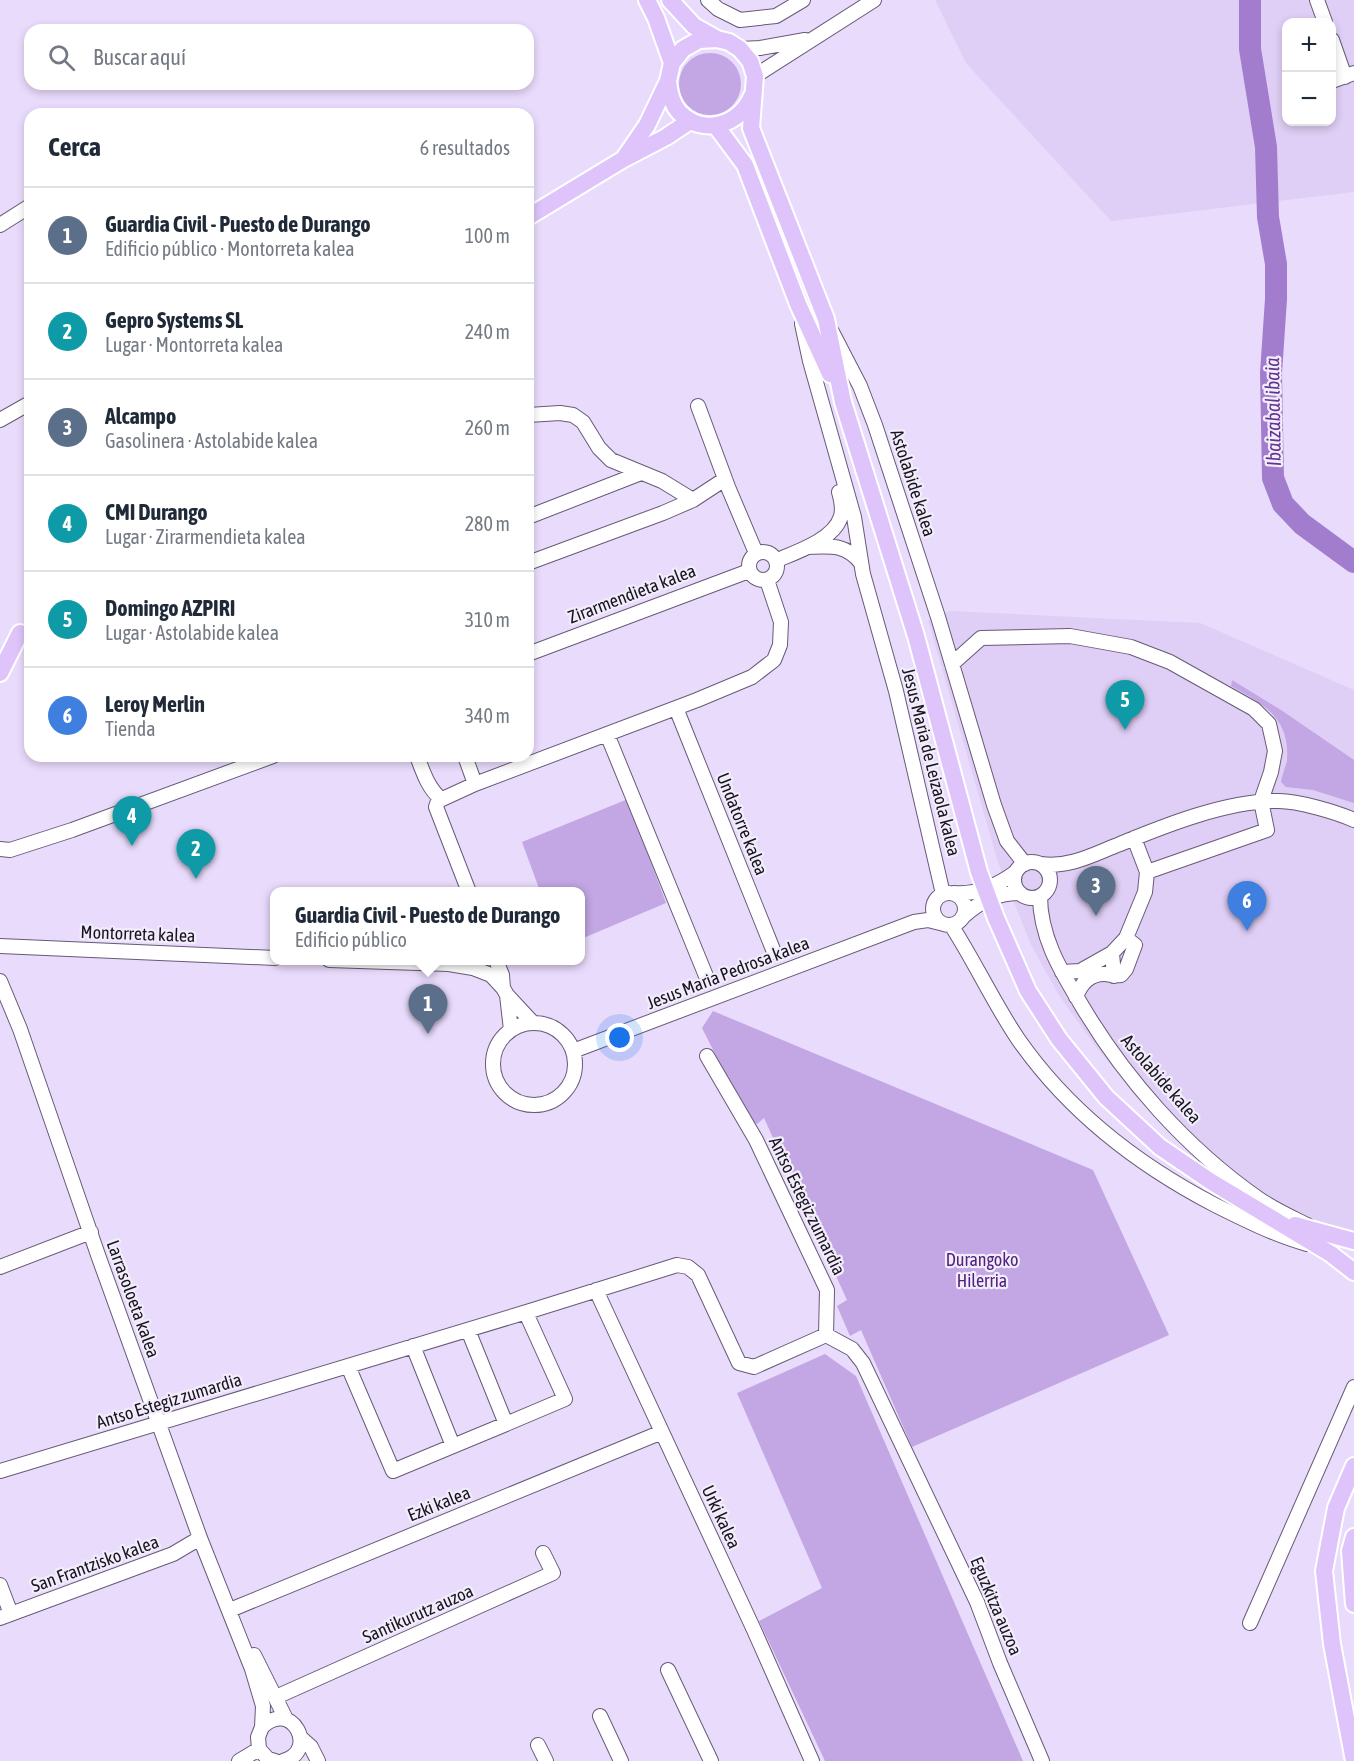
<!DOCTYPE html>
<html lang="es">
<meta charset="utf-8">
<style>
:root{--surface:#fff;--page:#f6f6f7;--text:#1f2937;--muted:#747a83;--line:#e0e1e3;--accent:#2563eb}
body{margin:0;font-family:"Asap Condensed",sans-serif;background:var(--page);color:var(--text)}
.controls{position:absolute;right:18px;top:18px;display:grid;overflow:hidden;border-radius:12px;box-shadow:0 3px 9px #0003}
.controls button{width:54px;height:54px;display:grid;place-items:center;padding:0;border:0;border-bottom:2px solid var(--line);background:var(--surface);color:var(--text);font:30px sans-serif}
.you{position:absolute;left:620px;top:1038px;width:21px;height:21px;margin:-15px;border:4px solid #fff;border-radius:50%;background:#1a73e8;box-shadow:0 0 0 9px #1a73e833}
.badge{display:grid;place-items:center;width:39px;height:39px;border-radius:50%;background:var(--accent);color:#fff;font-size:20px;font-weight:700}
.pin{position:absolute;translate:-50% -50px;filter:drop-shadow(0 2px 3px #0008)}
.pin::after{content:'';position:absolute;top:32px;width:21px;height:18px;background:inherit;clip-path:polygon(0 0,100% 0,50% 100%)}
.popup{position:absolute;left:270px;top:887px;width:315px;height:78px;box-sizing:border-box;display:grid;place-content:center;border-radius:12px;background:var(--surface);filter:drop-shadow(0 2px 4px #0005);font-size:20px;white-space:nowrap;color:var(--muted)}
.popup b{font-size:22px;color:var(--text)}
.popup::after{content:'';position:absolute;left:50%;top:100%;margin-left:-12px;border:12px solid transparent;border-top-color:var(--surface)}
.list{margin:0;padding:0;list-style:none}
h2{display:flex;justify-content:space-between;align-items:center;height:78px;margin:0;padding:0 24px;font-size:26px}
h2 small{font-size:20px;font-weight:400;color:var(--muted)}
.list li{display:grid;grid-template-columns:39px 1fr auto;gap:18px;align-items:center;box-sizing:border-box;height:96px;padding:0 24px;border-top:2px solid var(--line)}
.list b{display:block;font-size:22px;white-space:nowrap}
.list p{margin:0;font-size:20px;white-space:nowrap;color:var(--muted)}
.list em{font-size:20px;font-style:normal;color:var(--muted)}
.icon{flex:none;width:33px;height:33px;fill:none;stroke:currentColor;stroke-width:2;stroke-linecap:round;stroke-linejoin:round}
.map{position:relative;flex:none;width:1354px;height:1761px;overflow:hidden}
.search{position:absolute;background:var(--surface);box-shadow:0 3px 9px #0003;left:24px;top:24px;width:510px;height:66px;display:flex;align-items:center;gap:15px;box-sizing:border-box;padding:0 21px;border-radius:18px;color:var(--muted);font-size:22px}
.panel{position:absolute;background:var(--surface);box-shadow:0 3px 9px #0003;left:24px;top:108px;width:510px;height:654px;border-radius:18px}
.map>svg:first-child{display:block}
.built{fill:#dfcef5;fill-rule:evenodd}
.green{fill:#c2a7e4}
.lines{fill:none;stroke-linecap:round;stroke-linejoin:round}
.river{stroke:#a37dcd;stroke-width:22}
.minor-casing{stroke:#675a76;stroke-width:16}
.major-casing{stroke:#fff;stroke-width:20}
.minor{stroke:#fff;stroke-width:14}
.major{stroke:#dec4fb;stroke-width:16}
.major-bridge-casing{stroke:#fff;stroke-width:20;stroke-linecap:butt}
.major-bridge{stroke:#dec4fb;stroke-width:16}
.labels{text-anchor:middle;stroke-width:4.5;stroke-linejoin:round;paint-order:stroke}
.street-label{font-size:18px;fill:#191420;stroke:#f2edfa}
.park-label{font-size:18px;fill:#54207f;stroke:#f2edfa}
.water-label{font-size:20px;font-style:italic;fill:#643291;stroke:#f2edfa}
</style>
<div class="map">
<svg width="1354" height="1761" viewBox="0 0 1354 1761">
<rect width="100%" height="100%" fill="#e9dbfc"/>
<!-- built -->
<path class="built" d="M935,0H1354V192L1111,221L966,63ZM1286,22H1332V122H1286Z
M950,611L1200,623L1354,690V1232L1332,1229L1199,1159L1146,1105L1100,1052L1060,997L1031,945L998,862L928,620Z"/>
<!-- green -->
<path class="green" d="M679 84a31 31 0 1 1 62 0a31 31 0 1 1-62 0Z
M1232,680L1281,710L1354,760V803L1313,790L1286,787L1281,782C1282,774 1286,767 1287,760C1290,717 1263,704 1231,686Z
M628,799L666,903L581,939V892L540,891L522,842Z
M713,1011L1093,1170L1169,1335L912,1447L861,1330L850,1336L837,1306L847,1300L764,1118L757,1124L749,1121L702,1028Z
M825,1354L856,1376L1023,1761H825L759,1621L822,1588L737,1393Z"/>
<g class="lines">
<!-- river -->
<path class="river" d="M1250,0V49L1266,147L1268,217L1276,264V299L1271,373L1273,478L1283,504L1302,524L1354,562"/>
<defs>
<path id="minor" d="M708,0L718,9L740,20L776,16L803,0
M1317,0L1325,22
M1332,40L1345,77
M740,49L760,48L805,40
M755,76L874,0
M1332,81L1354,73
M0,225L30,206
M802,324L810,361L854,517L863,574L896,691L943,894
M832,332L860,386L875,425L938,617L994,805L1007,841L1025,864
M698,406L728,487L756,553
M528,415L560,413L573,415L583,422L599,448L611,460L662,481L693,500
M0,420L30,403
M528,517L641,473
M809,547C830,546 846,544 861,563
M749 566a14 14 0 1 1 28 0a14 14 0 1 1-28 0Z
M777,560C797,552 835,539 841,516C843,509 841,499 839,492
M528,563L663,513L693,500L725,479
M528,654L749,571
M952,664L981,638L1070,636L1131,647L1170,662L1254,709L1269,724L1275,751L1271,772L1261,801L1267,830L1147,872
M676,708L774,952
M607,734L706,976
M417,756C423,772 428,788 441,799
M465,756L475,784L697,700L752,677L774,660L780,645L781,622L767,580
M0,849L10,850L72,830L273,756
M1014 880a18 18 0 1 1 36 0a18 18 0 1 1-36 0Z
M1041,864C1070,868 1094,854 1120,844C1166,825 1229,800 1279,801C1298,801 1336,812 1354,820
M469,892L436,807L438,801L475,784
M933 909a16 16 0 1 1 32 0a16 16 0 1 1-32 0Z
M954,893C977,895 997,886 1016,872
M1040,896C1040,935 1059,968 1079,1001C1124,1078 1186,1148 1259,1199C1274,1209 1291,1217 1307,1225
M964,916C980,901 998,893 1020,893
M951,925C975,962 993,1002 1018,1039C1068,1111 1138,1165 1215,1205C1245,1220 1275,1235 1307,1244
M0,946L275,958
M329,960L449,964L473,968L491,975L503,988L507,995L533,1023
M496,960L502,975L503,988
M1062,972L1080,971L1112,953
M1114,976L1112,953L1126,938L1145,892L1147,872L1134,838
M0,981L20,1029L98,1255L200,1538L252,1669L263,1706L262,1727L258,1737L259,1749L268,1759L275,1761
M507,995L511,1030
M1076,997C1081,983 1090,973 1106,974C1112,975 1115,976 1121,975L1126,969L1135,945L1126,938
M493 1064a41 41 0 1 1 82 0a41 41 0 1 1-82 0Z
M573,1051L914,922L928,920L940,923
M0,1267L91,1232
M596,1290L754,1630L812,1761
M826,1335L852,1349L863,1363L977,1602L1000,1663L1042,1761
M413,1346L453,1446L506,1424L468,1330
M348,1366L393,1471L453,1446
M506,1424L565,1399L526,1313
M0,1471L530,1311L677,1265L688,1267L698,1275L739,1363L754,1367L826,1335L827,1290L756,1140L707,1056
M0,1585L11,1614
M230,1610L662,1432
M0,1618L173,1554L200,1538
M1250,1623L1354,1387
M254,1655L286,1719
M668,1670L711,1761
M276,1697L553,1573L543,1553
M600,1716L621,1761
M262,1727C291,1698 320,1751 283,1761
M301,1738L311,1747L318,1761
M538,1745L546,1761
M239,1761L259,1749"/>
<path id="major" d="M647,0L656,18L672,63
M670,0L694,26L717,39L729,42L740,49L750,61L755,76L751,128L826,319L843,402L916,636L979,872
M668,81C669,92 671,103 679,112C703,137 740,125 752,96
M716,126L745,165L798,304L830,374
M625,157L647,125L668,81L672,63L683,49L699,40L717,39
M528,217L622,160L666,137L690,121
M0,673L20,633
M996,918L1028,991L1059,1039L1106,1097L1160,1147L1210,1181L1331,1254L1354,1272
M1295,1225L1354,1241
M1354,1537L1350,1551L1354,1604
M1354,1761L1332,1644L1324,1571L1336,1508L1354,1466"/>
</defs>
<!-- minor casing -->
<use href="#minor" class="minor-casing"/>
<!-- major casing -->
<use href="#major" class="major-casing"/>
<!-- minor -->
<use href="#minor" class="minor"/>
<!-- major -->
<use href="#major" class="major"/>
<defs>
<path id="major-bridge" d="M979,872L996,918"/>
</defs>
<!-- major-bridge casing -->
<use href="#major-bridge" class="major-bridge-casing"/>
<!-- major-bridge -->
<use href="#major-bridge" class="major-bridge"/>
</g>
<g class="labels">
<!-- street labels -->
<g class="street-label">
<text transform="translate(913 483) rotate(72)" y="6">Astolabide kalea</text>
<text transform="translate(632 594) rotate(-21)" y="6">Zirarmendieta kalea</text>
<text transform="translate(931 762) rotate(76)" y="6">Jesus Maria de Leizaola kalea</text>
<text transform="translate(742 824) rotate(68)" y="6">Undatorre kalea</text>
<text transform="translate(138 934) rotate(2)" y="6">Montorreta kalea</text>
<text transform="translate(728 973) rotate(-21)" y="6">Jesus Maria Pedrosa kalea</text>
<text transform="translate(1161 1079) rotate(49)" y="6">Astolabide kalea</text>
<text transform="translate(807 1206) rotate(64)" y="6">Antso Estegiz zumardia</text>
<text transform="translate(133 1299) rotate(70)" y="6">Larrasoloeta kalea</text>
<text transform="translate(169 1401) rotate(-17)" y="6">Antso Estegiz zumardia</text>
<text transform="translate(439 1504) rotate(-22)" y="6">Ezki kalea</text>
<text transform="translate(721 1517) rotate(65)" y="6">Urki kalea</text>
<text transform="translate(95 1564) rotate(-20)" y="6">San Frantzisko kalea</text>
<text transform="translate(996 1606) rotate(67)" y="6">Eguzkitza auzoa</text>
<text transform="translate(418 1614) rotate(-24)" y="6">Santikurutz auzoa</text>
</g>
<!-- park labels -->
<g class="park-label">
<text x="982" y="1266">Durangoko<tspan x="982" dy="21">Hilerria</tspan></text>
</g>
<!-- water labels -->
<g class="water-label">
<text transform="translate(1273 412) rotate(-91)" y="7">Ibaizabal ibaia</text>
</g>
</g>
</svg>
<div class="controls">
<button>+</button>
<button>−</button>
</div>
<div class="you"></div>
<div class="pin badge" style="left:428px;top:1034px;background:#5c6f8a">1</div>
<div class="popup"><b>Guardia Civil - Puesto de Durango</b>Edificio público</div>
<div class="pin badge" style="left:196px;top:879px;background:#0f9aa8">2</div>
<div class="pin badge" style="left:1096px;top:916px;background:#5c6f8a">3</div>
<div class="pin badge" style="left:132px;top:846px;background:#0f9aa8">4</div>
<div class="pin badge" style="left:1125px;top:730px;background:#0f9aa8">5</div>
<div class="pin badge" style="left:1247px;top:931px;background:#3f7fe0">6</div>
<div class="search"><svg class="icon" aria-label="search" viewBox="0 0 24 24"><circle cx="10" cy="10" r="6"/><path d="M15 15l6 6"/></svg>Buscar aquí</div>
<section class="panel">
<h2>Cerca<small>6 resultados</small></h2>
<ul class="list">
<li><span class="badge" style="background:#5c6f8a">1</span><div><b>Guardia Civil - Puesto de Durango</b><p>Edificio público · Montorreta kalea</p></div><em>100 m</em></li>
<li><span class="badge" style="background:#0f9aa8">2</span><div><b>Gepro Systems SL</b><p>Lugar · Montorreta kalea</p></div><em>240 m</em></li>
<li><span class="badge" style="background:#5c6f8a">3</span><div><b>Alcampo</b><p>Gasolinera · Astolabide kalea</p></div><em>260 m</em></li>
<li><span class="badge" style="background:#0f9aa8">4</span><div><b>CMI Durango</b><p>Lugar · Zirarmendieta kalea</p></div><em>280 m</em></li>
<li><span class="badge" style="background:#0f9aa8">5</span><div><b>Domingo AZPIRI</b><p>Lugar · Astolabide kalea</p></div><em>310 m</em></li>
<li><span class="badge" style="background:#3f7fe0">6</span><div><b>Leroy Merlin</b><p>Tienda</p></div><em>340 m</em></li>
</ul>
</section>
</div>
